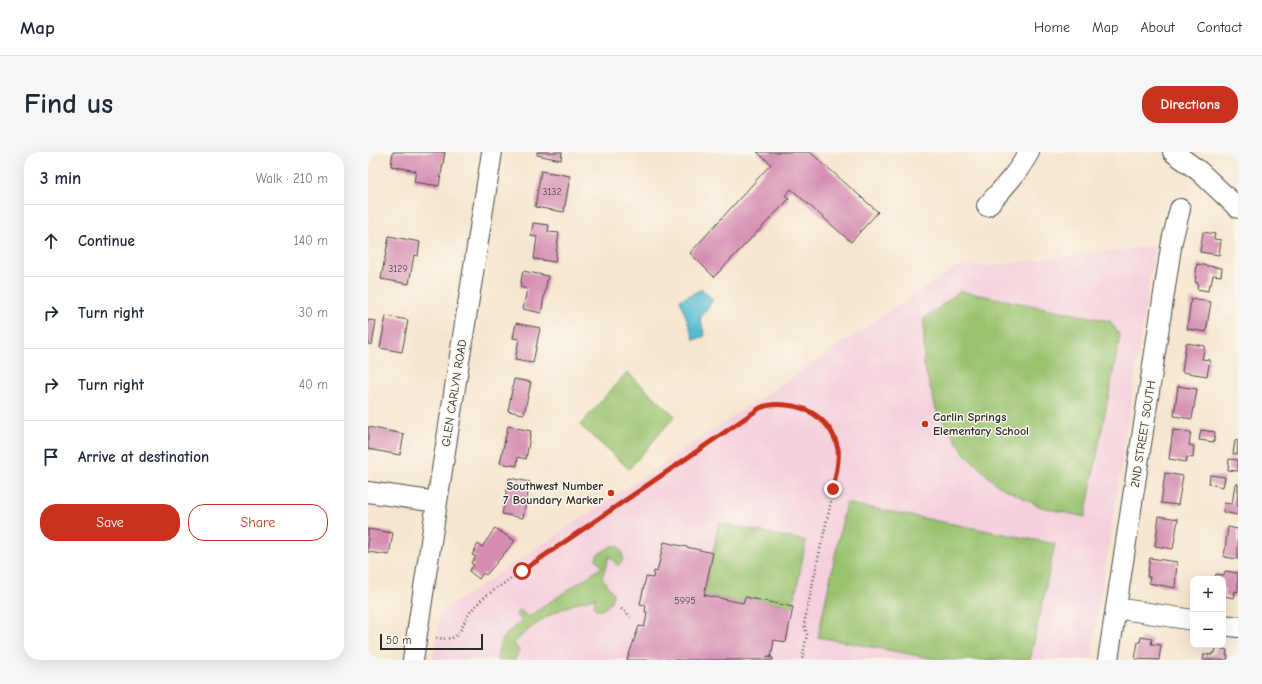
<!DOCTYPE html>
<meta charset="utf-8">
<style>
:root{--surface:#fff;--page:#f6f6f7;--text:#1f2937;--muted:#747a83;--line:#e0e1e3;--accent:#c8321e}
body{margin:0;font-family:"Comic Neue",sans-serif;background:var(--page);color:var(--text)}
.controls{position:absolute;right:12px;bottom:12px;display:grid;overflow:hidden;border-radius:8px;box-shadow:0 4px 16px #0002}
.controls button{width:36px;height:36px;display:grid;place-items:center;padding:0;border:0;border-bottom:1px solid var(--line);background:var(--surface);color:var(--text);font:20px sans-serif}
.scale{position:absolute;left:12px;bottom:10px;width:103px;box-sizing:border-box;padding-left:4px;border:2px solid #2b2b2b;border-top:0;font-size:11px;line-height:14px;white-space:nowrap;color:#2b2b2b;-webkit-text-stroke:3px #fbf7ec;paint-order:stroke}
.stop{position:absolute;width:12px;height:12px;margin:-9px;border:3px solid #c8321e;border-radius:50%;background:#fff}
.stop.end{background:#c8321e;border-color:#fff;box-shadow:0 1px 4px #0008}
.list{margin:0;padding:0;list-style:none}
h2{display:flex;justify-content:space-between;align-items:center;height:52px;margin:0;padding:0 16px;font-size:17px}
h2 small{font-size:13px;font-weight:400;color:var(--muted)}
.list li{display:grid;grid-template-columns:26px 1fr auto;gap:12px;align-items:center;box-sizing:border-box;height:72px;padding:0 16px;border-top:1px solid var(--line)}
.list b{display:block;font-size:15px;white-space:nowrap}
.list em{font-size:13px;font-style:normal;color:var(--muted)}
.actions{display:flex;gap:8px;padding:12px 16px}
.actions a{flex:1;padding:9px 0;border:1px solid var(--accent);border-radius:16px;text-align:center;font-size:14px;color:var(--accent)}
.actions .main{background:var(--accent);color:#fff}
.icon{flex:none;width:22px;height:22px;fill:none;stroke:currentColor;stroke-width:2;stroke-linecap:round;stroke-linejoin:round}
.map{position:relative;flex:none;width:870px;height:508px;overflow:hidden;border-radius:16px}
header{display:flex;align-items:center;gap:24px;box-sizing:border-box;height:56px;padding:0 20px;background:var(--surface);border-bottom:1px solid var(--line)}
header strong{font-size:19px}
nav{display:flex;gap:22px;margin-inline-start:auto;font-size:14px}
.intro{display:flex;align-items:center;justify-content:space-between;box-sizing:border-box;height:96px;padding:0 24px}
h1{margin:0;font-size:28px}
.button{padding:10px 18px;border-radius:16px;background:var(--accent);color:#fff;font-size:14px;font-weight:700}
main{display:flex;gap:24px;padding:0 24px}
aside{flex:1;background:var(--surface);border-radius:16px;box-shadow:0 4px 16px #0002}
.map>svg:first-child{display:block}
.built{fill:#f4cfdc}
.green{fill:#9ac370;stroke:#62774e}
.water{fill:#53bcd0;stroke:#3f747e}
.building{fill:#d58eb2}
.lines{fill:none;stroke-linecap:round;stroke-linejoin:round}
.minor-casing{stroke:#494744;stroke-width:22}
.path{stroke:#494744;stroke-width:2.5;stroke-dasharray:1 3;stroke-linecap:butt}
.minor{stroke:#fff;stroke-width:20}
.route{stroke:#c8321e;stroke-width:5}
.poi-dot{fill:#c8321e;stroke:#fbf7ec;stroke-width:1.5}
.labels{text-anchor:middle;stroke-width:3;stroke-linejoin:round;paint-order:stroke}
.number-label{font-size:10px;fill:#56444d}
.street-label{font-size:12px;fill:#2b2b2b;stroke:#fbf7ec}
.poi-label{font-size:12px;font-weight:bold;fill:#2b2b2b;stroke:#fbf7ec;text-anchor:start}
</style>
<header>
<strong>Map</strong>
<nav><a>Home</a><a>Map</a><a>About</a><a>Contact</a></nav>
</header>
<div class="intro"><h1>Find us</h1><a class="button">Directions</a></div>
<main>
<aside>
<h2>3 min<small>Walk · 210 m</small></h2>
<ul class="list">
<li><svg class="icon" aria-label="ahead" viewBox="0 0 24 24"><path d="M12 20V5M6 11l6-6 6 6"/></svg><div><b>Continue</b></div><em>140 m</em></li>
<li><svg class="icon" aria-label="right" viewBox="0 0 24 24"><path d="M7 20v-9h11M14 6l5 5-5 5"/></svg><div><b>Turn right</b></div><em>30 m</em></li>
<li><svg class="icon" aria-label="right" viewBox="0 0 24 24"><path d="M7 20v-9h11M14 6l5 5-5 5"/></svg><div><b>Turn right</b></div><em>40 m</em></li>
<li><svg class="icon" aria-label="arrive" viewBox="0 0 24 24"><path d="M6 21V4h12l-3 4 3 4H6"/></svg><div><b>Arrive at destination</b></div></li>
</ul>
<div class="actions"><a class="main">Save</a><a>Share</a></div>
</aside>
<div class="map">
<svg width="870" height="508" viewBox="0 0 870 508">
<rect width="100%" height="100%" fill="#fbf7ec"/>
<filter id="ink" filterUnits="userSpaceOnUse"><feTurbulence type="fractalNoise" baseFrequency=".025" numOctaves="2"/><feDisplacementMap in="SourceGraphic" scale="8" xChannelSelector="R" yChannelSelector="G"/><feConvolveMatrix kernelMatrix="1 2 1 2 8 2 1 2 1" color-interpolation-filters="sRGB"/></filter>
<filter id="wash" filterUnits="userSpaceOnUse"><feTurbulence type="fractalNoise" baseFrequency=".012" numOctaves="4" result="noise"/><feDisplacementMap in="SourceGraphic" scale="16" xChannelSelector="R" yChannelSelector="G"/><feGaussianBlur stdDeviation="0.9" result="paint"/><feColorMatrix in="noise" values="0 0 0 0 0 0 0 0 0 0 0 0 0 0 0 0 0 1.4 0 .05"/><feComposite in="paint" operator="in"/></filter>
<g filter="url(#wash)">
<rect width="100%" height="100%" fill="#f6e6cf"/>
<!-- built -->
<path class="built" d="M787,94L723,508H65L72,461L588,115L620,114Z"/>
<!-- green -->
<path class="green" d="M592,139L742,169L752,184L717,365L673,355L629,333L596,301L569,260L556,214V167Z
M259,220L307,264L261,317L212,273Z
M478,351L687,392L662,508H573L450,485Z
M351,371L438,389L425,455L377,445L375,451L336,443Z
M244,394H250L254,400L255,407L250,414L241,404L234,426L245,441C245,450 238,459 229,458L226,455L227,446C195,453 169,468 146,491L151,499L147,508H129C130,488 139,480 154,469L148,462L152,458L160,465L234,415L228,407L229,403Z"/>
<!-- water -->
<path class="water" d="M334,137L345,148L332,166L337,184L326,188L312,148Z"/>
<g id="blocks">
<!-- building -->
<path class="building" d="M25,0H77L71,34L46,30L48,19L23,14Z
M169,0H194L193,8L169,3Z
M389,0H442L510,60L483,90L423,37L417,44L421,47L346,125L322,101L403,12Z
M173,19L202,24L196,60L167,55Z
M165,71L181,73L180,80L191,81L187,110L166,107L169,85L163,84Z
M835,80L847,82L846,87L853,88L851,103L832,100Z
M21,84L52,90L50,104L46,103L41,132L13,127Z
M829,112L854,116L853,124L845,123L843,133L841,132L840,139L829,137L830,131L827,130Z
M155,119L180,124L173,161L155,157L159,137L152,135Z
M823,147L843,150L838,180L819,177Z
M18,164L40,168L34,200L12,196Z
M0,168L8,169L4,193L0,192Z
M148,171L172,176L165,211L147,208L151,187L145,186Z
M818,191L837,194L834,207L842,208L839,224L814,220Z
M146,227L163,230L156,262L140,259Z
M810,234L829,237L824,267L806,264Z
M140,274L163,279L158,307L150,305L149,314L132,311Z
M0,275L36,282L32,303L0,297Z
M805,278L823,280L821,293L826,294L825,306L819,305L818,310L801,307Z
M833,278L847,280L846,290L831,288Z
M867,288L870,289V302H865Z
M861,307L870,308V319L860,318Z
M797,321L815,324L810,353L793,351Z
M842,323L857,325L855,335L841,332Z
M141,326L162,330L155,366L134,362Z
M867,332H870V363L855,360L856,351L864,352Z
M791,364L810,367L805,397L787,394Z
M860,375L870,377V407L856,405Z
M127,376L147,389L118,423L115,421L111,427L101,419L106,413L103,411L108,405L104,403L110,392L114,395Z
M0,377L25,381L21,403L0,400Z
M296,390L345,401L336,443L375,451L377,445L425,455L418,490L406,488L403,505L399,504V505L405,506V508H259L271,474L276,475L278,468L279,460H277L278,453L272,452L278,425L285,426L286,419L289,420Z
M782,406L809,410L807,436L781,431L782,425H779Z
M857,419L870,421V440L867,439L866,446L856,444L857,437H855V427H847L848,422L856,423Z
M773,485L784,487L783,492L793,493L791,508L767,507L770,490H772Z
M848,496L859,498L858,503H860L859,508H835L836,502L844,503V501H847Z"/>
</g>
</g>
<g filter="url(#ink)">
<use href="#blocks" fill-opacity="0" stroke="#494744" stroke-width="1"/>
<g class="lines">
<defs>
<path id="minor" d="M805,0L831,19L870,56
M619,54C634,37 650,21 661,0
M0,340L69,350
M748,456L825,468
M855,473L870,475
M45,508L69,350L124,0
M740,508L804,89L812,57"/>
</defs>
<!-- minor casing -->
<use href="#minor" class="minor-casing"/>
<!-- path -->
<path class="path" d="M253,457L258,460L262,465
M68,486C96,490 90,476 103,459C108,453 113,448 119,443L304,317L392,256C405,250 419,252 433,256C452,261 468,279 470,299C472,316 464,342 461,359C452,397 444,434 436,472L439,482L434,508"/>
<!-- minor -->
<use href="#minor" class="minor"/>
</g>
</g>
<g class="lines" filter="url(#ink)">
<!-- route -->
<path class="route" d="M154,419L392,256C401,252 408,252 418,253C444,255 465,272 470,297C472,309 467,325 465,337"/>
</g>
<!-- markers -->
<g class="poi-dot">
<circle cx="557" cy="272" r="4"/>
<circle cx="243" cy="341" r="4"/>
</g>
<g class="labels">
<!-- number labels -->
<g class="number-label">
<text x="184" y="43">3132</text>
<text x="30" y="120">3129</text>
<text x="317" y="452">5995</text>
</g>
<!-- street labels -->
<g class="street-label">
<text transform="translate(86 241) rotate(-81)" y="4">GLEN CARLYN ROAD</text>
<text transform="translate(775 282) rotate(-81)" y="4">2ND STREET SOUTH</text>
</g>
<!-- poi labels -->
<g class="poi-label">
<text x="565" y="269">Carlin Springs<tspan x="565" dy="14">Elementary School</tspan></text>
<text x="235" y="338" text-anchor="end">Southwest Number<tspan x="235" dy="14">7 Boundary Marker</tspan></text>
</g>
</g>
</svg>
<div class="controls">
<button>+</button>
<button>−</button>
</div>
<div class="scale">50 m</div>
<div class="stop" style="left:154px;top:419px"></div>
<div class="stop end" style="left:465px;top:337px"></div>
</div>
</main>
